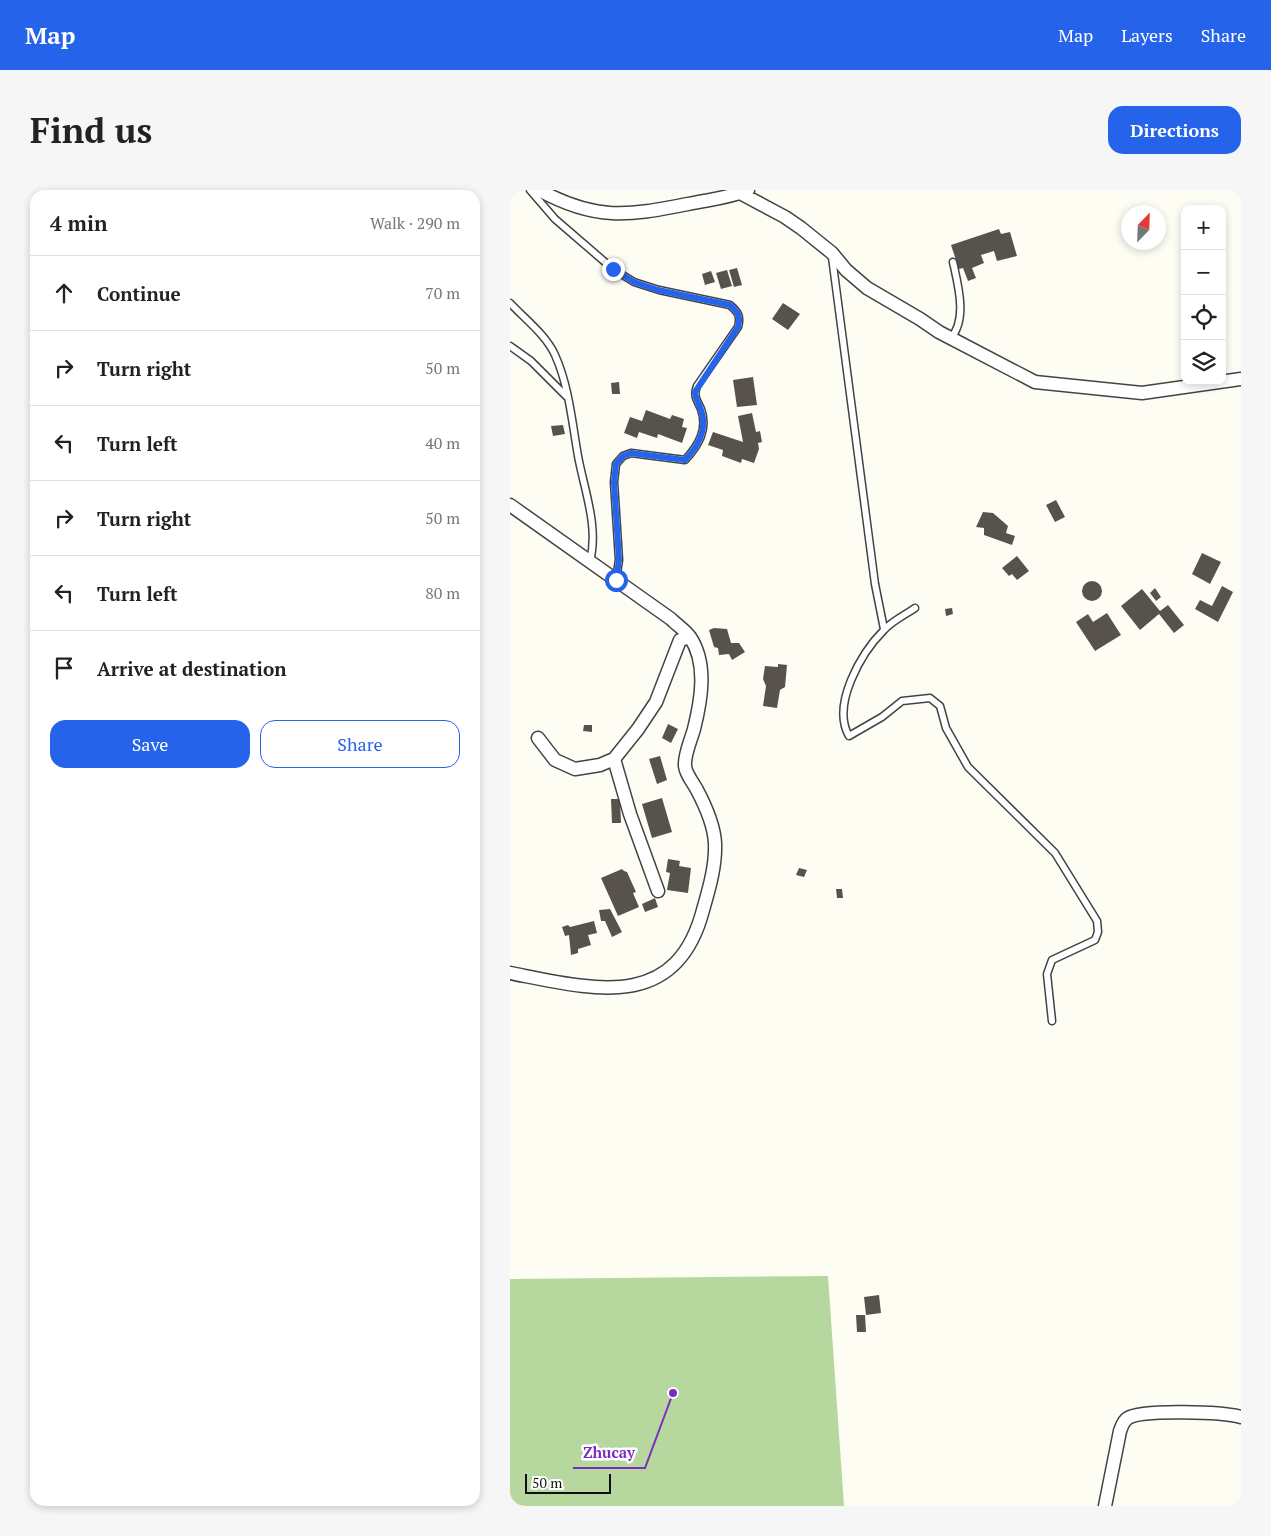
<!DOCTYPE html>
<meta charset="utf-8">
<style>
:root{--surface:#fff;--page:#f6f6f6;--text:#222;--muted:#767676;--line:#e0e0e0;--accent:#2563eb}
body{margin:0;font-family:"PT Serif",serif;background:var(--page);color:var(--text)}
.controls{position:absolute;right:15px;top:15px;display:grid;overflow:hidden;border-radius:10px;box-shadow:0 2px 8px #0003}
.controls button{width:45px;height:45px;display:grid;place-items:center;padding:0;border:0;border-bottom:1px solid var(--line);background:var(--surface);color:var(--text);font:25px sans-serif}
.compass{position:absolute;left:611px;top:15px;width:45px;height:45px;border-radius:50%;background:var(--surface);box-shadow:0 2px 8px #0003;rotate:23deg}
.scale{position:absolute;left:15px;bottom:12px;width:86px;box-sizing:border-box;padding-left:5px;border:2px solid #101010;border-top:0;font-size:14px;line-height:18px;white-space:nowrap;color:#101010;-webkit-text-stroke:4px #fff;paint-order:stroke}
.stop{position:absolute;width:15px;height:15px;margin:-11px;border:4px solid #2563eb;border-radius:50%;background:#fff}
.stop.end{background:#2563eb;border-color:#fff;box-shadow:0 1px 5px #0008}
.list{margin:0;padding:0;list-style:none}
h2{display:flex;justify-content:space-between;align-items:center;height:65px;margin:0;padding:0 20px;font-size:21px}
h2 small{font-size:16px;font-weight:400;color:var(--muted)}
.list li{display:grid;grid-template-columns:32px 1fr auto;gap:15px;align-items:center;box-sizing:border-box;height:75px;padding:0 20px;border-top:1px solid var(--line)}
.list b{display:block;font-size:19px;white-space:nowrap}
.list em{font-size:16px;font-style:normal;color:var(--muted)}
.actions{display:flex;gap:10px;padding:15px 20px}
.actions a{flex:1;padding:11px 0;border:1px solid var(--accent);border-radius:15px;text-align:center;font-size:18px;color:var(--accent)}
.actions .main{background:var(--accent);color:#fff}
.icon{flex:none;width:28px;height:28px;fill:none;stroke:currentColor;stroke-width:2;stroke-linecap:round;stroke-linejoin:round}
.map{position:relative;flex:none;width:731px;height:1316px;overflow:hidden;border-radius:15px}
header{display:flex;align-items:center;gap:30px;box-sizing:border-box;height:70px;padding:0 25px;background:var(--accent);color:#fff}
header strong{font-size:24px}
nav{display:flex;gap:28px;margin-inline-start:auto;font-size:18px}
.intro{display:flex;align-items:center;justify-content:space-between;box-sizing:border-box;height:120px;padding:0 30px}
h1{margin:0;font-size:35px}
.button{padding:12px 22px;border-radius:15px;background:var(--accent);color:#fff;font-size:18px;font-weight:700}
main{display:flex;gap:30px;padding:0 30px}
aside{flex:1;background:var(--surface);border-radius:15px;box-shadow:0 2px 8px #0003}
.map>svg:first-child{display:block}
.forest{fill:#b6d89e}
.building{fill:#58524d}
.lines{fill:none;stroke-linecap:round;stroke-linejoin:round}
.lane-casing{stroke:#434343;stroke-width:9}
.street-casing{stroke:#434343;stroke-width:15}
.lane{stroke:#fff;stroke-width:6}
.street{stroke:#fff;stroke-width:12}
.route{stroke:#2563eb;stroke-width:6}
.leader{fill:none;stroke:#7b2cbf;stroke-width:2}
.callout-dot{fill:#7b2cbf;stroke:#fff;stroke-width:2}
.callout-label{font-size:15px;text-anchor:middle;font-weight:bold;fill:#7b2cbf;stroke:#fff;stroke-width:5;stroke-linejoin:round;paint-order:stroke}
</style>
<header>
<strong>Map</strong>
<nav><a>Map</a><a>Layers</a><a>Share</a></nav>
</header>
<div class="intro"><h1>Find us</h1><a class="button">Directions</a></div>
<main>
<aside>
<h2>4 min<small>Walk · 290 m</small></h2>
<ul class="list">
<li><svg class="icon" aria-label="ahead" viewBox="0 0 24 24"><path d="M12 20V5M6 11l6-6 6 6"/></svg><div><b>Continue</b></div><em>70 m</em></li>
<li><svg class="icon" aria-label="right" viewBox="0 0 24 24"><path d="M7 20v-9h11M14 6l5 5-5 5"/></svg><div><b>Turn right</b></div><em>50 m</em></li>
<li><svg class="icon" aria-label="left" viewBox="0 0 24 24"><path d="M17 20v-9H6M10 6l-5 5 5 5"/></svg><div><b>Turn left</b></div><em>40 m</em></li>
<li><svg class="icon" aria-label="right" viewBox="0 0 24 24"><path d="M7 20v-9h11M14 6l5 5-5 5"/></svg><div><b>Turn right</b></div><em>50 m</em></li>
<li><svg class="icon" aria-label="left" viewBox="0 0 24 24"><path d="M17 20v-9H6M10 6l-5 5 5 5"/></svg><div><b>Turn left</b></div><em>80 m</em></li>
<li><svg class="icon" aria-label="arrive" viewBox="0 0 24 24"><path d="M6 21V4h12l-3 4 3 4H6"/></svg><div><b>Arrive at destination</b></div></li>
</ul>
<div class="actions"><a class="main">Save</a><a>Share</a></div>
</aside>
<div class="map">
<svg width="731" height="1316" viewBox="0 0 731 1316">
<rect width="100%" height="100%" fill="#fefdf4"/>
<!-- forest -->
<path class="forest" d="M318,1086L334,1316H0V1089Z"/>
<!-- building -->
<path class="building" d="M489,39L491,44L500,42L507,66L487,71L484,61L471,65L474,73L462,78L466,88L458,91L453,78L449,79L441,55Z
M227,78L232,95L224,97L219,80Z
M217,80L222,96L211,99L206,83Z
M201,81L205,92L195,95L192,84Z
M273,113L290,124L278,140L262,129Z
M243,187L247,215L227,217L223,190Z
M109,192L110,204H102L101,193Z
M136,220L160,229L162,225L174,229L172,237L177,238L172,253L148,244L147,248L129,242L127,248L114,243L120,227L132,231Z
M242,223L246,242L250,241L252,252L248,253L249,259L244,273L232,269L231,273L212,266L213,260L198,255L203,242L233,252L228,226Z
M53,235L55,244L43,246L41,236Z
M546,310L555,327L545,332L536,315Z
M473,322L483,323L498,336L496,343L505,346L502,355L474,345V338L466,337Z
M692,363L711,372L700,394L682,384Z
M507,366L519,381L507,390L502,384L499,386L492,378Z
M572 401a10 10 0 1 1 20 0a10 10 0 1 1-20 0Z
M712,396L723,402L708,432L685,419L690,410L702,416Z
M645,398L651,407L646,411L640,403Z
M632,399L650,421L658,415L674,435L664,443L649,424L630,440L611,416Z
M442,418L443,424L436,426L435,419Z
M597,423L611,445L585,461L566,432L578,424L583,432Z
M204,438L217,439L221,453H229L235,462L222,470L219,464L209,465L208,458L204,457L199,440Z
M268,474L277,475L275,497L270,500L267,518L253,516L256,496L253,489L255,476L268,477Z
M158,534L168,539L161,553L152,548Z
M74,535H82V542L73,541Z
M150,566L157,590L147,594L139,569Z
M152,608L162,642L142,648L132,614Z
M101,609H110L111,633H102Z
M158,669L170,671L169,676L181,678L178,703L157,700L160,683L156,682Z
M289,678L297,680L294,687L286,685Z
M112,679L114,681L117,682L126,702L123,703L129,717L108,726L91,688Z
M326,699H332L333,708H327Z
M145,708L148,717L135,722L132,714Z
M100,719L112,742L102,747L95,731H91L89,720Z
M84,731L87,743L78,745L81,755L68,759V763L61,765L59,745L55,746L52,737L58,735L60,737Z
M369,1105L371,1123L356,1125L354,1107Z
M346,1125H355L356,1142H347Z"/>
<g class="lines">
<defs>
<path id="lane" d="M20,0L45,29L103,79L124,92L149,100L220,115C228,122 231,126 228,137L187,196C183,206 187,210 191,219C198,239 189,255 175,270L121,263L113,266L106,274L104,292L109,370L106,389
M322,67L365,394L374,439
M0,113C15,129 36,145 45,165C59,196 62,232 68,266C74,299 89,337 80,371
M440,149C458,130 448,95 443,72
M0,156L21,171L57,207
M405,418C395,425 382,431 374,440C351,463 321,515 339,546L372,527L392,511L420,508L430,516L436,538L458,577L545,663L587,731L588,742L585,750L542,770L537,784L542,831"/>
<path id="street" d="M29,0C86,31 117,26 178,14C201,9 215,9 238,0
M230,3L275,27L291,38L322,63L336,80L357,98L410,129L429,142L525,192L632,203L731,189
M0,315L161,429C167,435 176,441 180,447C198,474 191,511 184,539C181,550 174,565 175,576C176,585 183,592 187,600C195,615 204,635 205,653C206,676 199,699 193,720C166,823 82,799 0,783
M28,548L45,570L65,579L90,575L104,569L128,539L146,512L170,450L180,447
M104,569L120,624L148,701
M595,1316L610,1241C612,1236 613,1231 618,1228C632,1219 714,1222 731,1227"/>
</defs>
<!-- lane casing -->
<use href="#lane" class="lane-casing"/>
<!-- street casing -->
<use href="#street" class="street-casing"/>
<!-- lane -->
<use href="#lane" class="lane"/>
<!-- street -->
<use href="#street" class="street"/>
</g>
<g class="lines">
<!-- route -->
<path class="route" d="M103,79L124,92L148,100L220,115C228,122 231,126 228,137L185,202C185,208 189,214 191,220C198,240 188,256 175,270L121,263L113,266L106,274L104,292L109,370L106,390"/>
</g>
<!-- callouts -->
<path class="leader" d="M163 1203L135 1278H63"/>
<circle class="callout-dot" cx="163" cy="1203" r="5"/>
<g class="callout-label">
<text x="99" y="1268">Zhucay</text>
</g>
</svg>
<div class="controls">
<button>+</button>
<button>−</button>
<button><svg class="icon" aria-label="locate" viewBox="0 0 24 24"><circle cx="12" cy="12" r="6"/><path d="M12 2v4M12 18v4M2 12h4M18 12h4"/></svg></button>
<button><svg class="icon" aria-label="layers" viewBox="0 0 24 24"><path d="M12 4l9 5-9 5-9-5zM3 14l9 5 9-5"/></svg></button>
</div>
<svg class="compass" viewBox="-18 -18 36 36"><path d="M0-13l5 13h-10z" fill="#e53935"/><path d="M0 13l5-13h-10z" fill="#767676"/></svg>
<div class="scale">50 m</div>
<div class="stop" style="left:106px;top:390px"></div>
<div class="stop end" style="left:103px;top:79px"></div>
</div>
</main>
